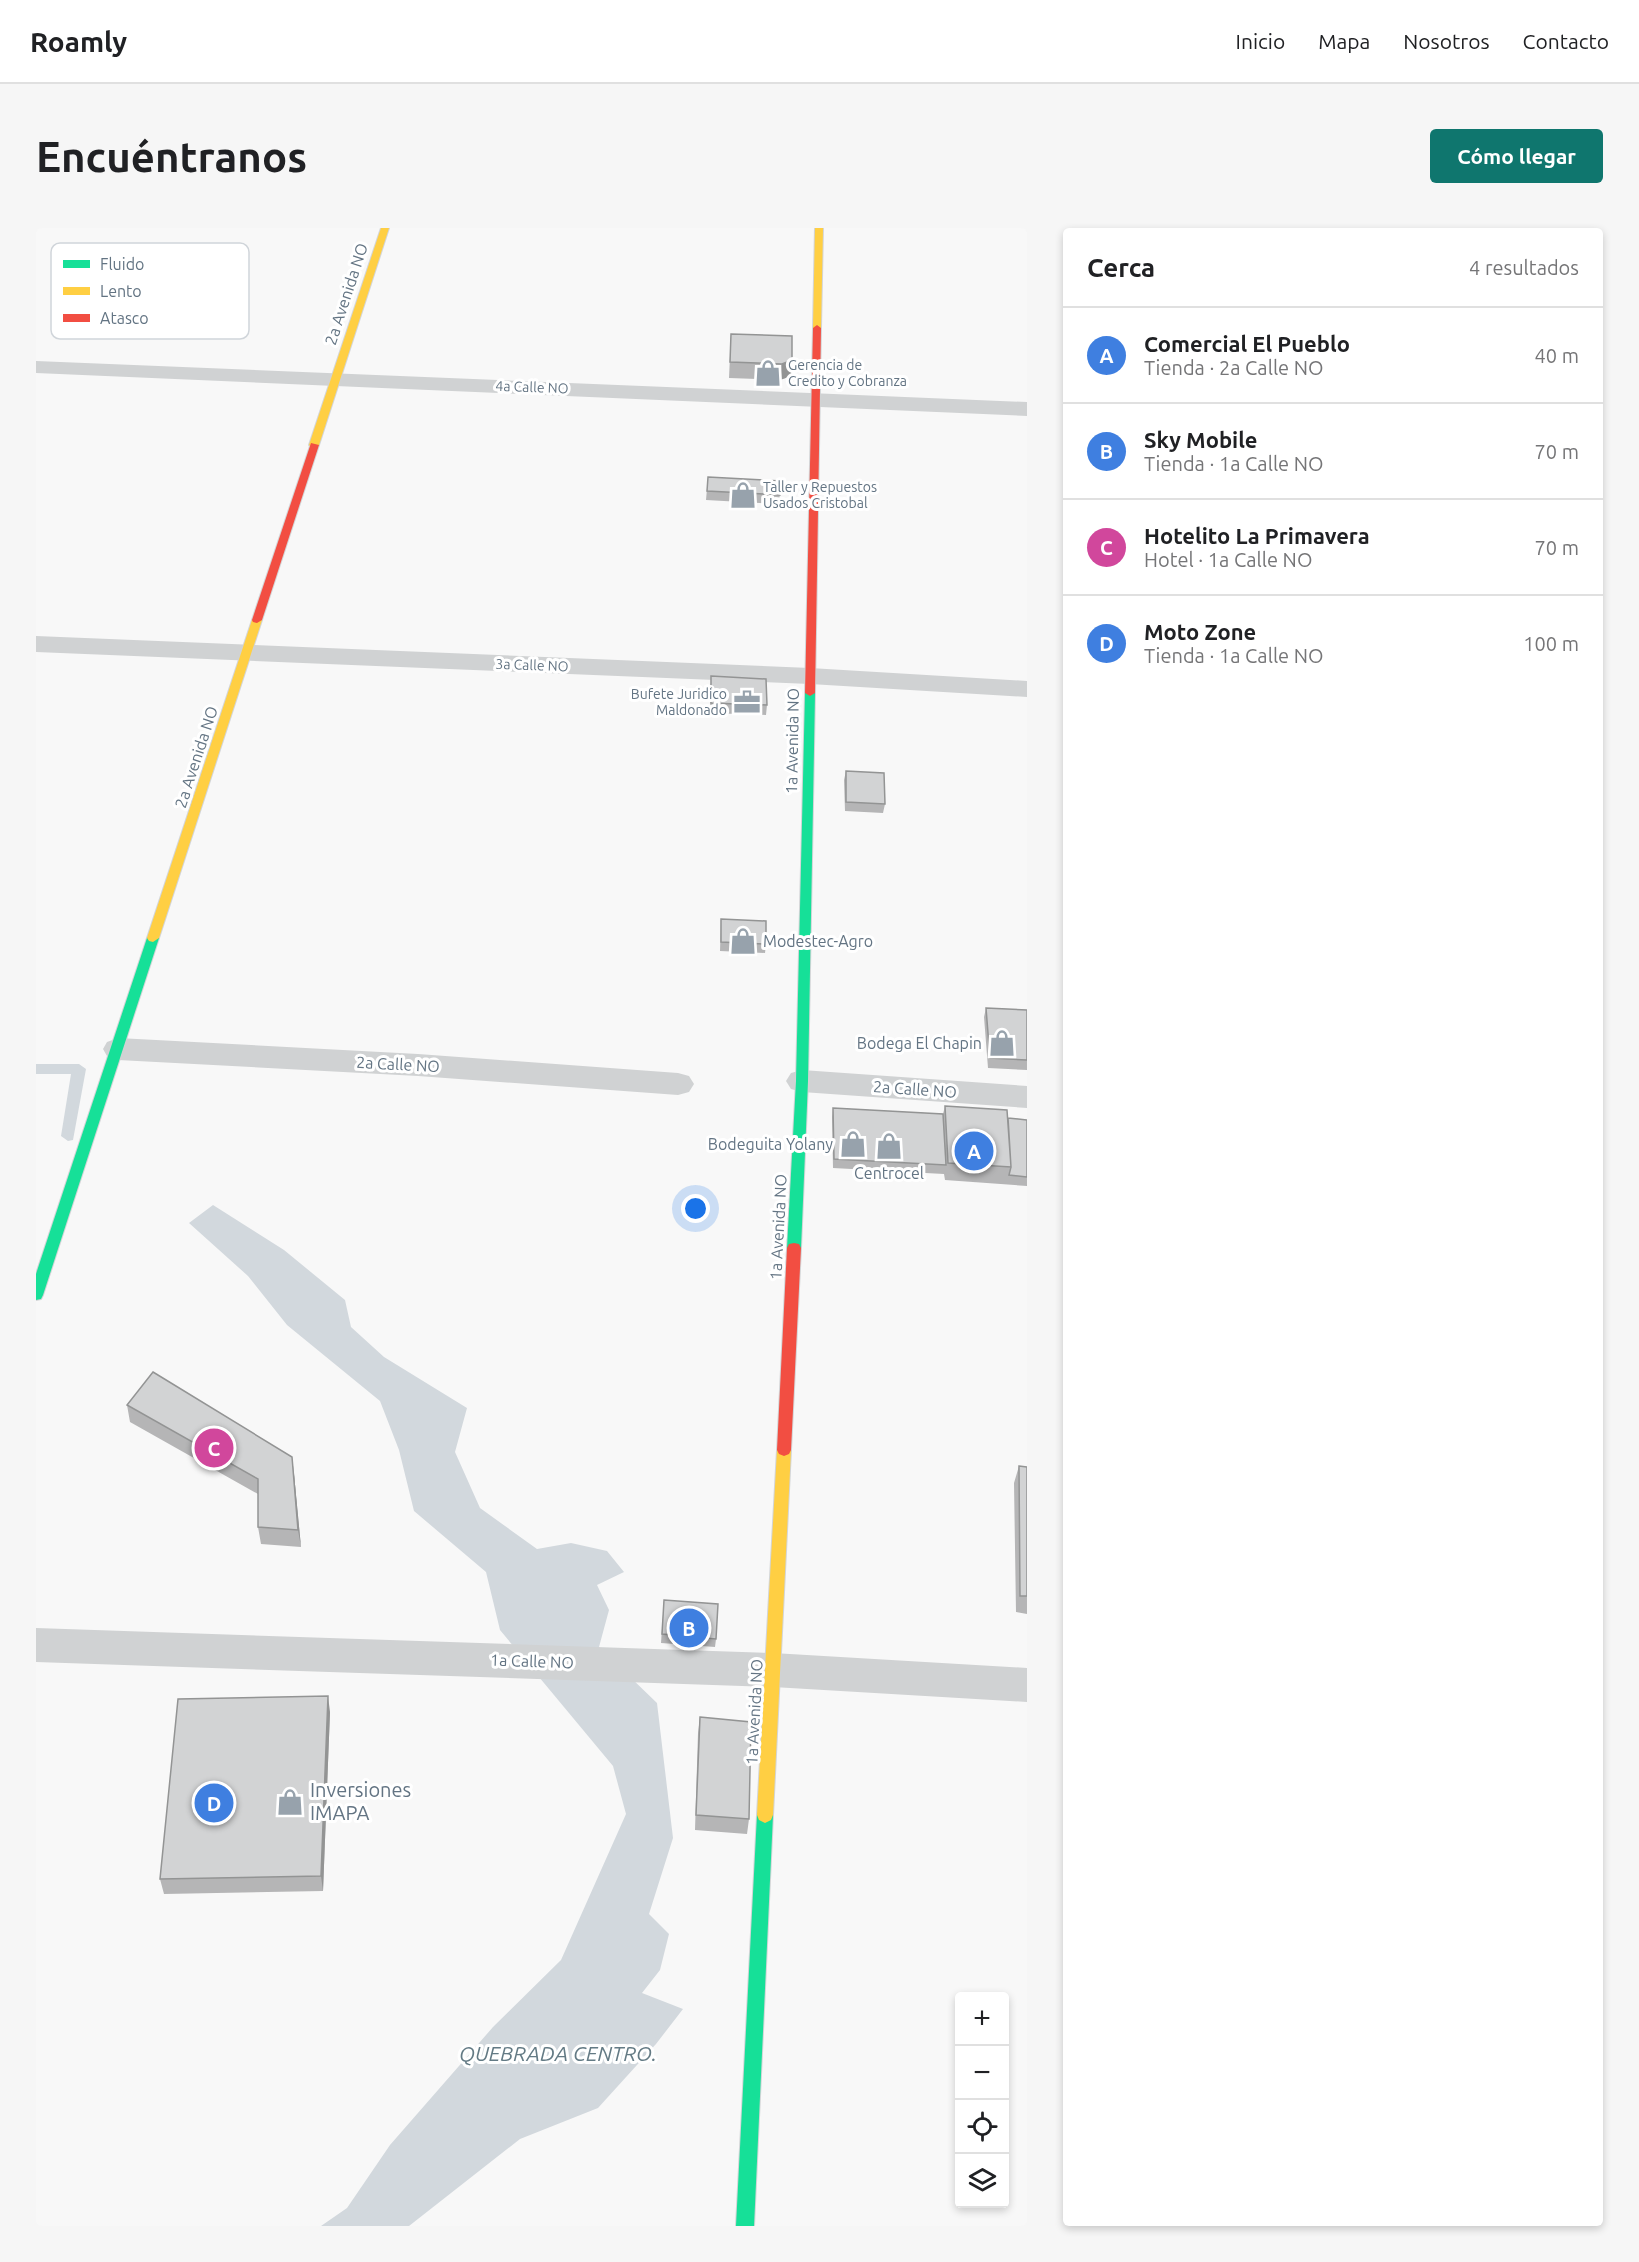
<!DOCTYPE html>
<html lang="es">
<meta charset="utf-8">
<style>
:root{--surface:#fff;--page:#f6f6f6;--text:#202124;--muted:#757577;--line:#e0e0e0;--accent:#0f766e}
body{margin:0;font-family:Ubuntu,sans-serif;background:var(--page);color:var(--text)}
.controls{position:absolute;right:18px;bottom:18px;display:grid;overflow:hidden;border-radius:6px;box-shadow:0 3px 9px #0003}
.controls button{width:54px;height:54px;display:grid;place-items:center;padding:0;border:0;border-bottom:2px solid var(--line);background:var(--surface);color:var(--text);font:30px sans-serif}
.you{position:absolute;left:660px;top:981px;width:21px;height:21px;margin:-15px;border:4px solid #fff;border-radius:50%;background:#1a73e8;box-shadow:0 0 0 9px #1a73e833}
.badge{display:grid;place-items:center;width:39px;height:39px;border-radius:50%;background:var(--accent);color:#fff;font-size:20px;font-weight:700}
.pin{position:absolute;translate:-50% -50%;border:3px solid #fff;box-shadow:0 2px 6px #0006}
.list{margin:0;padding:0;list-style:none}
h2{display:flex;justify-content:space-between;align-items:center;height:78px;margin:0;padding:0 24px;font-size:26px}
h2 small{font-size:20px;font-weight:400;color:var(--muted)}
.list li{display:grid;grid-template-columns:39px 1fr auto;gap:18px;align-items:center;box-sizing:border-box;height:96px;padding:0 24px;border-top:2px solid var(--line)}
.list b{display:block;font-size:22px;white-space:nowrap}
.list p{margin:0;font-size:20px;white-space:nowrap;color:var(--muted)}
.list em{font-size:20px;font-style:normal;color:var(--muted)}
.icon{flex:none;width:33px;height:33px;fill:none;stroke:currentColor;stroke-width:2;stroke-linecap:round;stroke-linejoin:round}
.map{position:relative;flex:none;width:991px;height:1998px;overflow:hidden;border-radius:6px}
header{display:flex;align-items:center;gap:36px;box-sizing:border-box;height:84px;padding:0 30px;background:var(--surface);border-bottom:2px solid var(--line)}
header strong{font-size:28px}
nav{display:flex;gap:33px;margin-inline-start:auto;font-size:21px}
.intro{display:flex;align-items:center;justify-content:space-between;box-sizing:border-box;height:144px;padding:0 36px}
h1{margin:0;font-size:42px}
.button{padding:15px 27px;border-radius:6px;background:var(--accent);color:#fff;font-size:21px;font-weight:700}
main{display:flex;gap:36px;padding:0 36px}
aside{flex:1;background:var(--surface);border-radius:6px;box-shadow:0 3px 9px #0003}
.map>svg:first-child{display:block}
.water{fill:#d2d8dd}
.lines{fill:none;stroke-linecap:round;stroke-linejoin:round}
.stream{fill:#d2d8dd;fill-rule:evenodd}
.fast-casing{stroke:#d3d5d7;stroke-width:2}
.slow-casing{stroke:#d3d5d7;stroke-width:2}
.jam-casing{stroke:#d3d5d7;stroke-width:2}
.street{fill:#d0d2d3;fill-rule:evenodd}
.fast{fill:#16e098;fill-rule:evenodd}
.slow{fill:#ffcf43;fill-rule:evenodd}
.jam{fill:#f24e42;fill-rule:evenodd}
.wall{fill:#b5b5b6}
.shaded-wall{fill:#939494}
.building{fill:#d2d3d4;stroke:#939494;stroke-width:1.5}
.labels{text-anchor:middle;stroke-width:6;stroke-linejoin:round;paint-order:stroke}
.far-poi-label{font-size:14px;fill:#637483;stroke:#fff;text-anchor:start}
.far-street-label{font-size:14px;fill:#637483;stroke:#fff}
.street-label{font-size:16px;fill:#637483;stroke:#fff}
.poi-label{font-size:16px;fill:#637483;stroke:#fff;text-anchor:end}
.near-poi-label{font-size:20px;fill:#637483;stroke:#fff;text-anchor:start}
.near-water-label{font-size:21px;font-style:italic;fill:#637a84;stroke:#fff}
.key{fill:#fff;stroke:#d0d5da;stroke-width:1.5}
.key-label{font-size:16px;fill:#637483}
</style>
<header>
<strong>Roamly</strong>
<nav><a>Inicio</a><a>Mapa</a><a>Nosotros</a><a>Contacto</a></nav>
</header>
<div class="intro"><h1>Encuéntranos</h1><a class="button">Cómo llegar</a></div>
<main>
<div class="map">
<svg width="991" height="1998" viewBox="0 0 991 1998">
<rect width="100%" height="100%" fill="#f8f8f8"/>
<!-- water -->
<path class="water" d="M177,977L248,1022L309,1072L315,1099L348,1129L431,1180L419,1224L444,1280L501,1321L535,1315L571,1323L588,1344L561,1357L573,1382L563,1419L621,1475L637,1610L613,1686L633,1706L624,1742L606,1765L647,1781L620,1816L562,1880L484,1911L373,1998H285L311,1980L354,1917L457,1799L525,1732L590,1586L577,1538L464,1402L450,1344L378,1283L363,1222L344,1173L251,1097L212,1048L153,995Z"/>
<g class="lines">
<!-- stream -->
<path class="stream" d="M0,836H43L50,841L37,912L32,913L25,908L35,846H0Z"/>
<defs>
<path id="fast" d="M774,462L779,465L772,853L765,1020L763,1024H753L751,1020L760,853L769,465Z
M117,706L123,710L7,1067L5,1071L0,1072V1046L111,710Z
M729,1579L735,1582L737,1587L718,1998H700L721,1587L723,1582Z"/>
<path id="slow" d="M345,0H353L283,217L275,219L273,217Z
M779,0H787L785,100L781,103L777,100Z
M221,389L226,392L123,710L117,714L113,713L111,710L216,392Z
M748,1216L753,1218L755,1222L737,1587L735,1592L729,1595L723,1592L721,1587L741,1222L743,1218Z"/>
<path id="jam" d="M781,97L785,100L779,465L774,468L769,465L777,100Z
M275,215L283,217L226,392L221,395L217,394L216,392Z
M758,1015L763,1016L765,1020L755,1222L753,1226L748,1228L743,1226L741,1222L751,1020L753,1016Z"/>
</defs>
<!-- fast casing -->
<use href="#fast" class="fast-casing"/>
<!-- slow casing -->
<use href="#slow" class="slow-casing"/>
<!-- jam casing -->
<use href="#jam" class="jam-casing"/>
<!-- street -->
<path class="street" d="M0,133L991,174V188L0,145Z
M0,408L774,440L991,453V469L774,456L0,424Z
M82,810L382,826L642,845L653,848L658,856L653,864L642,867L382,848L82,832L71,828L67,821L71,814Z
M766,842L991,858V880L766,864L755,861L750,853L755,845Z
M0,1400L737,1425L991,1440V1474L737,1459L0,1434Z"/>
<!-- fast -->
<use href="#fast" class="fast"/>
<!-- slow -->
<use href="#slow" class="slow"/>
<!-- jam -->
<use href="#jam" class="jam"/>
</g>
<!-- wall -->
<path class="wall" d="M695,106L756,132L755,148L744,152L693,150Z
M672,249L745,253L743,276L670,272Z
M675,448L731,477L730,487L674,485Z
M810,543L849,576L847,585L809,583L808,552Z
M685,691L730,716L729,725L684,723Z
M950,780L991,782V842L952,840L948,789Z
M909,878L972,890L991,892V958L909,952L908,946L797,940L796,889L797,880L907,886Z
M91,1177L258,1246L265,1319L225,1316L222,1299V1266L94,1194Z
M983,1238L991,1239V1386L980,1384L978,1255Z
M628,1372L680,1411L679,1419L625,1415Z
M294,1484L287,1663L128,1666L124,1651Z
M664,1489L713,1591L711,1606L659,1602L662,1505Z"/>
<!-- shaded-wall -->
<path class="shaded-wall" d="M756,132L755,148L744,152L746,136Z
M256,1229L258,1246L265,1319L262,1302Z
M292,1468L294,1484L287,1663L285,1648Z"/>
<!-- building -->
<path class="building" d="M695,106L756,108V132L746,136L694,134Z
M672,249L745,253L744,267L671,263Z
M675,448L730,451L731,477L675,475Z
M810,543L848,545L849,576L810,574Z
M685,691L730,693V716L685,714Z
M950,780L991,782V832L954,830Z
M909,878L971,882L975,939L912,935Z
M797,880L907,886L910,937L798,931Z
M972,890L991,892V949L973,947L975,939Z
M117,1144L256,1229L262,1302L222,1299V1251L91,1177Z
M983,1238L991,1239V1368H984Z
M628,1372L682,1376L680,1411L626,1406Z
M292,1468L285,1648L124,1651L142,1471Z
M664,1489L715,1494L713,1591L660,1587Z"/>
<!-- icons -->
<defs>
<symbol id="shop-bare" viewBox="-9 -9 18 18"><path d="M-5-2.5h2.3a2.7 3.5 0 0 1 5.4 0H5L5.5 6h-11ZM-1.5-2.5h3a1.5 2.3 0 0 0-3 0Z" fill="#97a2ac" stroke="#fff" stroke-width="2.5" paint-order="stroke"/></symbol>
<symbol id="office-bare" viewBox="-9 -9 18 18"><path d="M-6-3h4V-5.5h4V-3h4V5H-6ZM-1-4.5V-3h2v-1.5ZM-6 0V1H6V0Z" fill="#97a2ac" stroke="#fff" stroke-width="2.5" paint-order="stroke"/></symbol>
</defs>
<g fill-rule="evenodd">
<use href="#shop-bare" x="713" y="126" width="38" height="38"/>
<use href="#shop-bare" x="688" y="248" width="38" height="38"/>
<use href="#office-bare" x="692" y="455" width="38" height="38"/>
<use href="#shop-bare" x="688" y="694" width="38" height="38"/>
<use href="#shop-bare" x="947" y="796" width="38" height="38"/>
<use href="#shop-bare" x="798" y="897" width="38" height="38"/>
<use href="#shop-bare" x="834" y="899" width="38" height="38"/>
<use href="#shop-bare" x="235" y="1555" width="38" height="38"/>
</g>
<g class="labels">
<!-- far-poi labels -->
<g class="far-poi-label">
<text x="752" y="142">Gerencia de<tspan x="752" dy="16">Credito y Cobranza</tspan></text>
<text x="727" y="264">Taller y Repuestos<tspan x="727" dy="16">Usados Cristobal</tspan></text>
<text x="691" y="471" text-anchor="end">Bufete Juridico<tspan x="691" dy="16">Maldonado</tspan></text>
</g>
<!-- far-street labels -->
<g class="far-street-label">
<text transform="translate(496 159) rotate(2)" y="5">4a Calle NO</text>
<text transform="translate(496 437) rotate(2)" y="5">3a Calle NO</text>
</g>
<!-- street labels -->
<g class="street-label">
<text transform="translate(310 66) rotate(-72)" y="6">2a Avenida NO</text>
<text transform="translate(756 513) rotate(-89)" y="6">1a Avenida NO</text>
<text transform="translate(160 529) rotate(-72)" y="6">2a Avenida NO</text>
<text transform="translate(362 836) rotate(3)" y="6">2a Calle NO</text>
<text transform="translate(879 861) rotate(4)" y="6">2a Calle NO</text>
<text transform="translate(742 999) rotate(-87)" y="6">1a Avenida NO</text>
<text transform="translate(496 1433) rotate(2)" y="6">1a Calle NO</text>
<text transform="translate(718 1484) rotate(-87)" y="6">1a Avenida NO</text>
</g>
<!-- poi labels -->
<g class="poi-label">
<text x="727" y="719" text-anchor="start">Modestec-Agro</text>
<text x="946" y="821">Bodega El Chapin</text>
<text x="797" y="922">Bodeguita Yolany</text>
<text x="853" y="951" text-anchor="middle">Centrocel</text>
</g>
<!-- near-poi labels -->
<g class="near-poi-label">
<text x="274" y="1569">Inversiones<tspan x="274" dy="23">IMAPA</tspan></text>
</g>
<!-- near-water labels -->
<g class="near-water-label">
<text x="522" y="1833">QUEBRADA CENTRO.</text>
</g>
</g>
<!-- legend -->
<rect x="15" y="15" width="198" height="96" rx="9" class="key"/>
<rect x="27" y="32" width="27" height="8" fill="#16e098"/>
<rect x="27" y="59" width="27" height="8" fill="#ffcf43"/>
<rect x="27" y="86" width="27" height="8" fill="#f24e42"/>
<g class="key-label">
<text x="64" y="42">Fluido</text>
<text x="64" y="69">Lento</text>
<text x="64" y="96">Atasco</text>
</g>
</svg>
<div class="controls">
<button>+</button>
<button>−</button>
<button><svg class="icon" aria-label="locate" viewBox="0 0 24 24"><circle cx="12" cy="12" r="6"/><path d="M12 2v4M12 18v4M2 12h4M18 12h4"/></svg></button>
<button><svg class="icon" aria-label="layers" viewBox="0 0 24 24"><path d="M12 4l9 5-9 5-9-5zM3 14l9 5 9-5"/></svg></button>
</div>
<div class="you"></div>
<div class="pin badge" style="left:938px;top:923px;background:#3f7fe0">A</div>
<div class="pin badge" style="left:653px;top:1400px;background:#3f7fe0">B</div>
<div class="pin badge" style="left:178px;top:1220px;background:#d1479c">C</div>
<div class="pin badge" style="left:178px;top:1575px;background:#3f7fe0">D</div>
</div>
<aside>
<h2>Cerca<small>4 resultados</small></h2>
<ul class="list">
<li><span class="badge" style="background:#3f7fe0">A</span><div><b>Comercial El Pueblo</b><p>Tienda · 2a Calle NO</p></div><em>40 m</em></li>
<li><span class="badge" style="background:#3f7fe0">B</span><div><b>Sky Mobile</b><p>Tienda · 1a Calle NO</p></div><em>70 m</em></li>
<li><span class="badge" style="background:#d1479c">C</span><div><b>Hotelito La Primavera</b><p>Hotel · 1a Calle NO</p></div><em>70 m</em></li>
<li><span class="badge" style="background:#3f7fe0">D</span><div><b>Moto Zone</b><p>Tienda · 1a Calle NO</p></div><em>100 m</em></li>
</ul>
</aside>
</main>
